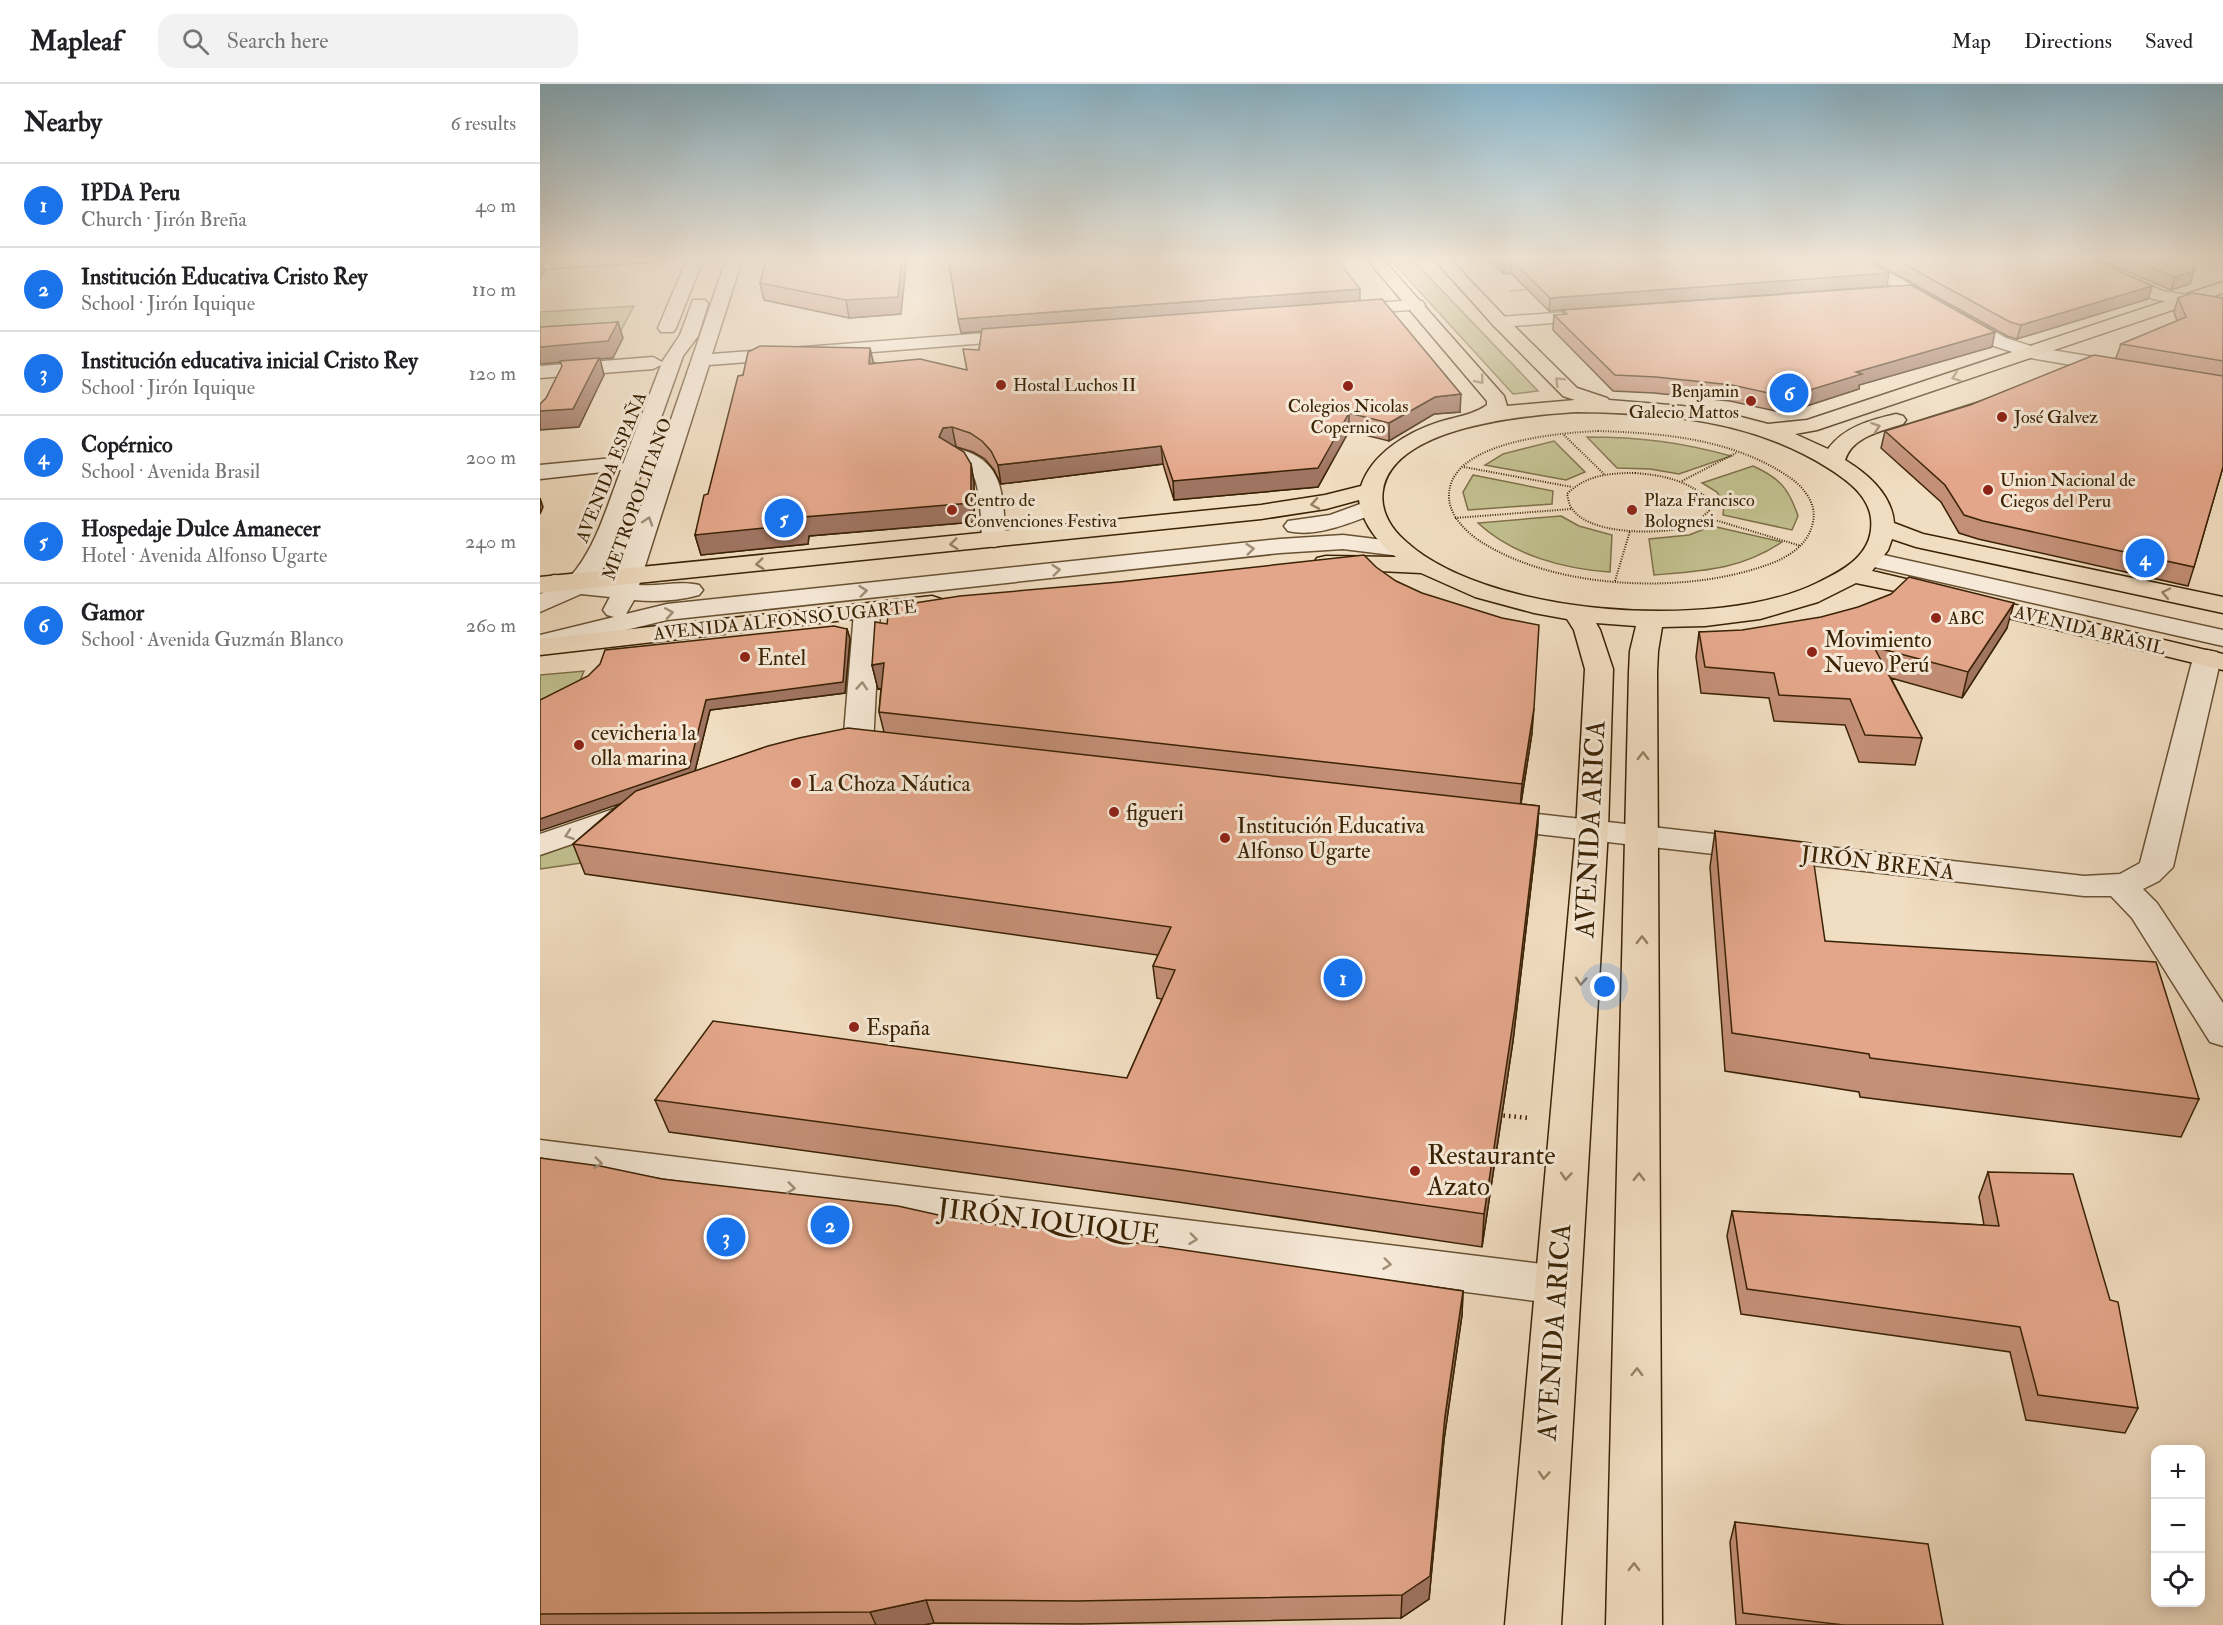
<!DOCTYPE html>
<meta charset="utf-8">
<style>
:root{--surface:#fff;--page:#f2f2f2;--text:#202124;--muted:#757577;--line:#e0e0e0;--accent:#1a73e8}
body{margin:0;font-family:"IM FELL Double Pica",serif;background:var(--page);color:var(--text)}
.controls{position:absolute;right:18px;bottom:18px;display:grid;overflow:hidden;border-radius:12px;box-shadow:0 3px 15px #0003}
.controls button{width:54px;height:54px;display:grid;place-items:center;padding:0;border:0;border-bottom:2px solid var(--line);background:var(--surface);color:var(--text);font:30px sans-serif}
.you{position:absolute;left:1065px;top:903px;width:21px;height:21px;margin:-15px;border:4px solid #fff;border-radius:50%;background:#1a73e8;box-shadow:0 0 0 9px #1a73e833}
.badge{display:grid;place-items:center;width:39px;height:39px;border-radius:50%;background:var(--accent);color:#fff;font-size:20px;font-weight:700}
.pin{position:absolute;translate:-50% -50%;border:3px solid #fff;box-shadow:0 2px 6px #0006}
.list{margin:0;padding:0;list-style:none}
h2{display:flex;justify-content:space-between;align-items:center;height:78px;margin:0;padding:0 24px;font-size:26px}
h2 small{font-size:20px;font-weight:400;color:var(--muted)}
.list li{display:grid;grid-template-columns:39px 1fr auto;gap:18px;align-items:center;box-sizing:border-box;height:84px;padding:0 24px;border-top:2px solid var(--line)}
.list b{display:block;font-size:22px;white-space:nowrap}
.list p{margin:0;font-size:20px;white-space:nowrap;color:var(--muted)}
.list em{font-size:20px;font-style:normal;color:var(--muted)}
.icon{flex:none;width:33px;height:33px;fill:none;stroke:currentColor;stroke-width:2;stroke-linecap:round;stroke-linejoin:round}
.map{position:relative;flex:none;width:1683px;height:1541px;overflow:hidden}
header{display:flex;align-items:center;gap:36px;box-sizing:border-box;height:84px;padding:0 30px;background:var(--surface);border-bottom:2px solid var(--line)}
header strong{font-size:28px}
nav{display:flex;gap:33px;margin-inline-start:auto;font-size:21px}
.search{width:420px;height:54px;background:var(--page);display:flex;align-items:center;gap:15px;box-sizing:border-box;padding:0 21px;border-radius:18px;color:var(--muted);font-size:22px}
main{display:flex}
aside{flex:1;background:var(--surface)}
.map>svg:first-child{display:block}
.green{fill:#c1bf8e;stroke:#7e7049;stroke-width:1.5}
.lines{fill:none;stroke-linecap:round;stroke-linejoin:round}
.minor-casing{stroke:#685133;stroke-width:3}
.major-casing{stroke:#3a2204;stroke-width:3}
.path-far1{stroke:#3a2204;stroke-width:2;stroke-dasharray:1 1.5;stroke-linecap:butt}
.path{stroke:#3a2204;stroke-width:4.5;stroke-dasharray:1.5 4;stroke-linecap:butt}
.minor{fill:#f6e9d7;fill-rule:evenodd}
.major{fill:#f1ddc1;fill-rule:evenodd}
.wall{fill:#c38f77;stroke:#3a2204;stroke-width:1.5}
.shaded-wall{fill:#9f7461;stroke:#3a2204;stroke-width:1.5}
.building{fill:#e3a68a;stroke:#3a2204;stroke-width:1.5}
.oneway{stroke:#968062}
.oneway2{stroke:#a18f78}
.poi-dot{fill:#8f2418;stroke:#f6e9d7;stroke-width:2}
.labels{text-anchor:middle;stroke-width:6;stroke-linejoin:round;paint-order:stroke}
.far-poi-label{font-size:18px;fill:#3a2204;stroke:#f6e9d7;text-anchor:start}
.far-street-label{font-size:18px;fill:#3a2204;stroke:#f6e9d7}
.poi-label{font-size:22px;fill:#3a2204;stroke:#f6e9d7;text-anchor:start}
.street-label{font-size:22px;fill:#3a2204;stroke:#f6e9d7}
.near-street-label{font-size:27px;fill:#3a2204;stroke:#f6e9d7}
.near-poi-label{font-size:27px;fill:#3a2204;stroke:#f6e9d7;text-anchor:start}
</style>
<header>
<strong>Mapleaf</strong>
<div class="search"><svg class="icon" aria-label="search" viewBox="0 0 24 24"><circle cx="10" cy="10" r="6"/><path d="M15 15l6 6"/></svg>Search here</div>
<nav><a>Map</a><a>Directions</a><a>Saved</a></nav>
</header>
<main>
<aside>
<h2>Nearby<small>6 results</small></h2>
<ul class="list">
<li><span class="badge">1</span><div><b>IPDA Peru</b><p>Church · Jirón Breña</p></div><em>40 m</em></li>
<li><span class="badge">2</span><div><b>Institución Educativa Cristo Rey</b><p>School · Jirón Iquique</p></div><em>110 m</em></li>
<li><span class="badge">3</span><div><b>Institución educativa inicial Cristo Rey</b><p>School · Jirón Iquique</p></div><em>120 m</em></li>
<li><span class="badge">4</span><div><b>Copérnico</b><p>School · Avenida Brasil</p></div><em>200 m</em></li>
<li><span class="badge">5</span><div><b>Hospedaje Dulce Amanecer</b><p>Hotel · Avenida Alfonso Ugarte</p></div><em>240 m</em></li>
<li><span class="badge">6</span><div><b>Gamor</b><p>School · Avenida Guzmán Blanco</p></div><em>260 m</em></li>
</ul>
</aside>
<div class="map">
<svg width="1683" height="1541" viewBox="0 0 1683 1541">
<rect width="100%" height="100%" fill="#f1ddc1"/>
<filter id="stains"><feTurbulence type="fractalNoise" baseFrequency=".00333" numOctaves="4"/><feColorMatrix values="0 0 0 0 .2 0 0 0 0 .09 0 0 0 0 .02 0 0 0 .5 -.17"/></filter>
<radialGradient id="worn" r=".72"><stop offset=".6" stop-color="#630" stop-opacity="0"/><stop offset="1" stop-color="#630" stop-opacity=".3"/></radialGradient>
<!-- green -->
<path class="green" d="M848,173H870L998,307L973,310Z
M94,222L79,250L0,255V228Z
M1047,353C1100,353 1140,358 1191,372L1139,390L1110,385L1077,384Z
M1014,357L1045,388L1026,396L945,381L963,370Z
M1213,382C1240,394 1249,405 1258,432L1252,446L1183,431L1184,420L1177,408L1162,399Z
M933,391L1013,407L1012,420L928,426L923,408Z
M1021,432L1039,442L1072,451L1070,488C1024,485 972,471 938,439Z
M1172,442L1242,458C1200,486 1162,487 1114,491L1109,455L1149,451Z
M44,587L38,602L0,622V591Z
M101,731L48,778L0,785V769Z"/>
<g class="lines">
<defs>
<path id="minor" d="M42,173H119L111,178L0,185V175Z
M148,173H164L136,244L133,248H121L118,244Z
M187,173H203L172,270L485,246L491,247L494,251L491,255L485,256L169,281L99,501C119,503 140,496 159,501L163,506L159,511C138,517 115,518 94,516L86,530L127,520L740,455L803,451L860,458L869,460L872,465L869,470L860,472L803,465L740,469L127,536L0,567V551L74,533L67,531L63,526L70,513L41,510L0,528V510L10,505L5,504L1,499L5,494L14,491L30,493C56,464 67,422 81,386L0,395V381L73,374L81,376L83,380L121,281L113,285L0,294V282L113,273L122,278L140,251L153,216H165L168,220L158,252L143,272L80,449L64,483L54,496L75,498Z
M1303,173H1322L1466,254L1494,263L1584,278L1591,280L1593,284L1591,288L1584,290L1491,274L1454,262Z
M1528,173H1548L1623,207L1683,217V227L1613,215L1530,176Z
M876,216L882,217L885,221L882,225L803,231L797,230L794,226L797,222L803,221Z
M1057,226L1063,227L1066,231L1063,235L960,243L954,242L951,238L954,234L960,233Z
M415,364C466,376 462,411 466,456L462,461L454,463L446,461L442,456C441,440 441,395 429,385C421,378 410,378 404,370L407,365Z
M831,416L839,418L842,423L839,428C812,438 777,454 748,447L744,442L748,437L790,431Z
M1330,468L1683,546V562L1321,480L1318,475L1321,470Z
M327,520L336,522L340,528L333,661L329,667L318,670L307,667L303,661L314,528L318,522Z
M1667,566L1677,568L1681,574L1633,783L1619,797L1603,805L1617,819L1683,919V962L1670,958L1592,834L1571,812H1544L954,745L943,742L938,735L943,728L954,725L1544,792L1580,790L1600,779L1653,574L1657,568Z
M97,717L108,720L113,727L108,734L0,771V750Z
M0,1056L1018,1182L1034,1188L1041,1201L1034,1214L1018,1220L0,1088Z"/>
<path id="major" d="M825,173H841L964,312L967,322L1035,316L1023,312L954,242L892,173H908L966,234L1037,304L1067,314L1069,316L1142,322L1178,327L1228,340L1267,336L1683,198V209L1277,346L1255,350L1288,365C1304,343 1330,336 1356,330L1363,332L1366,336L1363,340C1342,347 1313,352 1305,376C1328,390 1352,411 1354,439L1383,450L1683,513V529L1376,463L1352,455L1348,466L1332,487L1683,570V586L1374,511L1316,499L1278,518L1220,535L1165,542L1122,543L1118,567L1117,588L1122,1541H1066L1089,588L1090,567L1096,542L1056,539L1060,546L1073,585L1068,746L1021,1541H965L1036,746L1045,585L1034,546L1027,535L994,529L935,513L881,489L777,484L774,479L777,474L786,472L856,473C838,459 822,439 819,416L786,425L721,435L0,509V493L721,421L785,411L821,402C832,369 868,348 899,338C915,333 933,331 947,321V317ZM1037,328C1125,329 1212,336 1288,384C1307,396 1328,411 1331,434C1335,470 1304,486 1277,499C1179,548 939,533 860,452C848,440 840,423 843,406C854,342 987,331 1037,328Z
M392,512L401,515L405,520L401,525L0,571V555Z"/>
</defs>
<!-- minor casing -->
<use href="#minor" class="minor-casing"/>
<!-- major casing -->
<use href="#major" class="major-casing"/>
<!-- path-far1 -->
<path class="path-far1" d="M970,207L992,205
M1058,347C1124,349 1193,355 1249,393C1264,403 1277,420 1273,438C1268,464 1243,476 1221,483C1140,510 1017,505 943,459C928,450 910,433 909,414C906,357 1020,349 1058,347Z
M1024,351L1064,390
M924,383L1032,403
M1095,389C1122,391 1146,396 1167,414L1169,427C1159,436 1150,442 1137,445C1111,450 1046,450 1031,423C1029,420 1028,414 1027,410C1046,391 1069,389 1095,389Z
M1142,397L1196,369
M1165,433L1261,462
M915,434L1031,425
M1075,497L1090,447"/>
<!-- path -->
<path class="path" d="M958,1031L989,1034"/>
<!-- minor -->
<use href="#minor" class="minor"/>
<!-- major -->
<use href="#major" class="major"/>
</g>
<!-- wall -->
<path class="wall" d="M227,173L361,230L309,234L224,216L220,199Z
M590,173H795L820,217L920,328L894,330L849,357L809,347L778,403L634,416L623,380L461,400L454,386L445,375L433,368L414,362L431,380L434,399V438L269,452L268,460L161,471L155,451L168,410L333,279L427,286L439,266L442,247L421,249L588,175L624,173L591,174Z
M939,173H1322L1347,202L1036,225L1452,263L1319,301V305L1245,329L1190,317L1114,309L1073,307L1013,246L1014,231H1023V226L1009,227L971,189L963,190L946,173Z
M1325,173H1548L1612,202L1608,215L1477,255L1467,252Z
M1553,173H1654V187L1650,200L1631,206Z
M1638,214H1683V383L1654,483L1648,502L1438,455L1419,449L1401,418L1341,364L1345,347L1576,274L1581,260L1637,237L1634,228Z
M1467,544L1422,614L1351,594L1382,654L1375,681L1319,678L1305,641L1234,637L1229,614L1161,609L1156,573L1159,548Z
M307,545L310,555L305,609L170,626L155,687L344,648L339,628L341,604L338,605L332,581L992,649L981,720L999,722L997,751L973,957L942,1163L638,1118L129,1048L115,1016L587,994L622,915L617,914L613,882L618,871L45,790L33,760L79,720L0,616Z
M1175,747L1285,857L1659,1015L1641,1053L1320,1013L1319,1008L1185,987L1170,783Z
M0,1074L122,1095L923,1207L922,1231L904,1356L889,1515L861,1534L541,1540L394,1539L383,1541H0Z
M1448,1088L1598,1324L1585,1349L1486,1336L1470,1268L1201,1230L1187,1152L1192,1127L1444,1141L1439,1113Z
M1195,1438L1403,1541H1196L1190,1458Z"/>
<!-- shaded-wall -->
<path class="shaded-wall" d="M0,173H14H0L5,187L0,195Z
M362,173H367L361,230L309,234L306,216Z
M972,176L971,189L963,190L964,177Z
M1654,187L1650,200L1631,206L1635,193Z
M1349,189L1347,202L1009,227L1010,214Z
M1612,202L1608,215L1477,255L1481,241Z
M820,205V218L421,249L418,235Z
M78,238L83,254L73,274L60,275L64,291L39,343L0,346V327L59,275L0,280V263Z
M1455,248L1452,263L1319,301V305L1245,329L1247,313L1316,288Z
M330,264L334,281L329,280Z
M921,310L920,328L894,330L849,357V339L895,313Z
M809,329V347L778,403L634,416L633,397Z
M412,343L416,362L407,363L399,353L403,344Z
M621,362L623,380L461,400L458,381Z
M431,380L434,399V438L269,452L268,460L161,471L155,451L264,433Z
M0,414L3,423L0,430Z
M1474,519L1467,544L1422,614L1428,588Z
M307,545L310,555L305,609L170,626L153,695L0,747V735L166,616Z
M344,579L349,603L338,605L332,581Z
M994,624L992,649L980,725L982,700Z
M999,722L997,751L973,957L942,1163L944,1130Z
M923,1207L922,1231L904,1356L889,1515L861,1534L862,1511L905,1332Z
M386,1516L394,1539L383,1541H336L330,1528Z"/>
<!-- building -->
<path class="building" d="M227,173H362L358,213L306,216L220,199Z
M408,173H579L588,175L629,173H795L820,205L418,235Z
M959,173H1322L1349,189L1010,214L972,176L964,177Z
M1351,173H1548L1612,202L1481,241L1470,238Z
M1586,173H1654V187L1635,193Z
M1371,201L1455,248L1316,288L1322,290L1247,313L1192,301L1116,293L1075,291L1014,231L1027,230L1023,226Z
M1652,209L1683,214V277L1581,260L1646,233L1638,214Z
M842,215L921,310L895,313L849,339L809,329L778,384L633,397L621,362L458,381L451,367L442,357L430,349L412,343L403,344L399,353L424,368L431,380V419L264,433L263,440L155,451L164,411L168,410L198,292L203,291L208,268L220,262L330,264L329,280L380,275L427,286L423,265L439,266L442,245Z
M78,238L68,257L0,263V243Z
M1554,271L1683,292V383L1654,483L1443,437L1424,431L1405,401L1345,347L1430,321Z
M59,274L33,325L0,327V320L6,314L22,282L20,277Z
M824,471L836,483L856,497L882,509L962,534L999,541L994,624L982,700L339,628L344,579L332,581L335,538L347,540L349,523L420,512L579,498Z
M1369,493L1474,519L1428,588L1334,563L1382,654L1325,651L1310,615L1239,611L1234,589L1165,583L1159,548L1202,546L1281,533L1318,523L1351,510Z
M294,542L307,545L303,598L166,616L149,684L0,735V616L48,592L60,580L65,566Z
M308,644L999,722L975,925L944,1130L634,1085L115,1016L173,937L587,994L635,886L613,882L631,843L33,760L96,707L228,662L259,654Z
M1175,747L1271,759L1285,857L1616,878L1659,1015L1330,974L1329,970L1192,949Z
M0,1074L60,1082L122,1095L358,1122L430,1138L501,1145L923,1207L905,1332L890,1492L862,1511L536,1517L386,1516L330,1528L0,1530Z
M1448,1088L1533,1090L1570,1216L1578,1218L1598,1324L1498,1311L1480,1243L1207,1205L1192,1127L1459,1142Z
M1195,1438L1388,1460L1403,1541H1304L1203,1529Z"/>
<!-- one-way arrows -->
<defs><path id="oneway-chevron" d="M-2-3.5L2.5 0L-2 3.5" fill="none" stroke-width="1.6" stroke-linecap="round" stroke-linejoin="round" transform="scale(1.5)"/></defs>
<g class="oneway">
<use href="#oneway-chevron" transform="translate(1416 293) rotate(161)"/>
<use href="#oneway-chevron" transform="translate(940 296) rotate(50)"/>
<use href="#oneway-chevron" transform="translate(1019 297) rotate(-135)"/>
<use href="#oneway-chevron" transform="translate(1336 343) rotate(-19)"/>
<use href="#oneway-chevron" transform="translate(775 420) rotate(170)"/>
<use href="#oneway-chevron" transform="translate(414 460) rotate(174)"/>
<use href="#oneway-chevron" transform="translate(220 480) rotate(174)"/>
<use href="#oneway-chevron" transform="translate(1626 509) rotate(-168)"/>
<use href="#oneway-chevron" transform="translate(1103 672) rotate(-90)"/>
<use href="#oneway-chevron" transform="translate(1102 856) rotate(-89)"/>
<use href="#oneway-chevron" transform="translate(1041 897) rotate(94)"/>
<use href="#oneway-chevron" transform="translate(1026 1092) rotate(94)"/>
<use href="#oneway-chevron" transform="translate(1099 1093) rotate(-89)"/>
<use href="#oneway-chevron" transform="translate(1097 1288) rotate(-89)"/>
<use href="#oneway-chevron" transform="translate(1004 1391) rotate(94)"/>
<use href="#oneway-chevron" transform="translate(1094 1483) rotate(-89)"/>
</g>
<g class="oneway2">
<use href="#oneway-chevron" transform="translate(108 437) rotate(-72)"/>
<use href="#oneway-chevron" transform="translate(710 465) rotate(-6)"/>
<use href="#oneway-chevron" transform="translate(516 486) rotate(-6)"/>
<use href="#oneway-chevron" transform="translate(323 507) rotate(-6)"/>
<use href="#oneway-chevron" transform="translate(129 529) rotate(-9)"/>
<use href="#oneway-chevron" transform="translate(322 602) rotate(-86)"/>
<use href="#oneway-chevron" transform="translate(29 751) rotate(161)"/>
<use href="#oneway-chevron" transform="translate(58 1079) rotate(7)"/>
<use href="#oneway-chevron" transform="translate(251 1104) rotate(7)"/>
<use href="#oneway-chevron" transform="translate(653 1155) rotate(7)"/>
<use href="#oneway-chevron" transform="translate(847 1180) rotate(7)"/>
</g>
<!-- sky -->
<linearGradient id="sky" x2="0" y2="1"><stop stop-color="#89b8d0"/><stop offset="0.45" stop-color="#f9f0e3"/><stop offset="1" stop-color="#f9f0e3" stop-opacity="0"/></linearGradient>
<rect width="1683" height="388" fill="url(#sky)"/>
<!-- markers -->
<g class="poi-dot">
<circle cx="461" cy="301" r="6"/>
<circle cx="808" cy="302" r="6"/>
<circle cx="1211" cy="317" r="6"/>
<circle cx="1462" cy="333" r="6"/>
<circle cx="1448" cy="406" r="6"/>
<circle cx="412" cy="426" r="6"/>
<circle cx="1092" cy="426" r="6"/>
<circle cx="1396" cy="534" r="6"/>
<circle cx="1272" cy="568" r="6"/>
<circle cx="205" cy="573" r="6"/>
<circle cx="39" cy="661" r="6"/>
<circle cx="256" cy="699" r="6"/>
<circle cx="574" cy="728" r="6"/>
<circle cx="685" cy="754" r="6"/>
<circle cx="314" cy="943" r="6"/>
<circle cx="875" cy="1087" r="6"/>
</g>
<g class="labels">
<!-- far-poi labels -->
<g class="far-poi-label">
<text x="473" y="307">Hostal Luchos II</text>
<text x="1199" y="313" text-anchor="end">Benjamin<tspan x="1199" dy="21">Galecio Mattos</tspan></text>
<text x="808" y="328" text-anchor="middle">Colegios Nicolas<tspan x="808" dy="21">Copernico</tspan></text>
<text x="1474" y="339">José Galvez</text>
<text x="1460" y="402">Union Nacional de<tspan x="1460" dy="21">Ciegos del Peru</tspan></text>
<text x="424" y="422">Centro de<tspan x="424" dy="21">Convenciones Festiva</tspan></text>
<text x="1104" y="422">Plaza Francisco<tspan x="1104" dy="21">Bolognesi</tspan></text>
<text x="1408" y="540">ABC</text>
</g>
<!-- far-street labels -->
<g class="far-street-label">
<text transform="translate(71 383) rotate(-68)" y="6">AVENIDA ESPAÑA</text>
<text transform="translate(97 415) rotate(-70)" y="6">METROPOLITANO</text>
<text transform="translate(245 536) rotate(-6)" y="6">AVENIDA ALFONSO UGARTE</text>
<text transform="translate(1550 546) rotate(14)" y="6">AVENIDA BRASIL</text>
</g>
<!-- poi labels -->
<g class="poi-label">
<text x="1284" y="563">Movimiento<tspan x="1284" dy="25">Nuevo Perú</tspan></text>
<text x="217" y="581">Entel</text>
<text x="51" y="656">cevicheria la<tspan x="51" dy="25">olla marina</tspan></text>
<text x="268" y="707">La Choza Náutica</text>
<text x="586" y="736">figueri</text>
<text x="697" y="749">Institución Educativa<tspan x="697" dy="25">Alfonso Ugarte</tspan></text>
<text x="326" y="951">España</text>
</g>
<!-- street labels -->
<g class="street-label">
<text transform="translate(1338 778) rotate(7)" y="8">JIRÓN BREÑA</text>
</g>
<!-- near-street labels -->
<g class="near-street-label">
<text transform="translate(1050 745) rotate(-87)" y="9">AVENIDA ARICA</text>
<text transform="translate(509 1137) rotate(7)" y="9">JIRÓN IQUIQUE</text>
<text transform="translate(1014 1248) rotate(-86)" y="9">AVENIDA ARICA</text>
</g>
<!-- near-poi labels -->
<g class="near-poi-label">
<text x="887" y="1080">Restaurante<tspan x="887" dy="31">Azato</tspan></text>
</g>
</g>
<rect width="100%" height="100%" filter="url(#stains)"/>
<rect width="100%" height="100%" fill="url(#worn)"/>
</svg>
<div class="controls">
<button>+</button>
<button>−</button>
<button><svg class="icon" aria-label="locate" viewBox="0 0 24 24"><circle cx="12" cy="12" r="6"/><path d="M12 2v4M12 18v4M2 12h4M18 12h4"/></svg></button>
</div>
<div class="you"></div>
<div class="pin badge" style="left:803px;top:894px">1</div>
<div class="pin badge" style="left:290px;top:1141px">2</div>
<div class="pin badge" style="left:186px;top:1153px">3</div>
<div class="pin badge" style="left:1605px;top:474px">4</div>
<div class="pin badge" style="left:244px;top:434px">5</div>
<div class="pin badge" style="left:1249px;top:309px">6</div>
</div>
</main>
